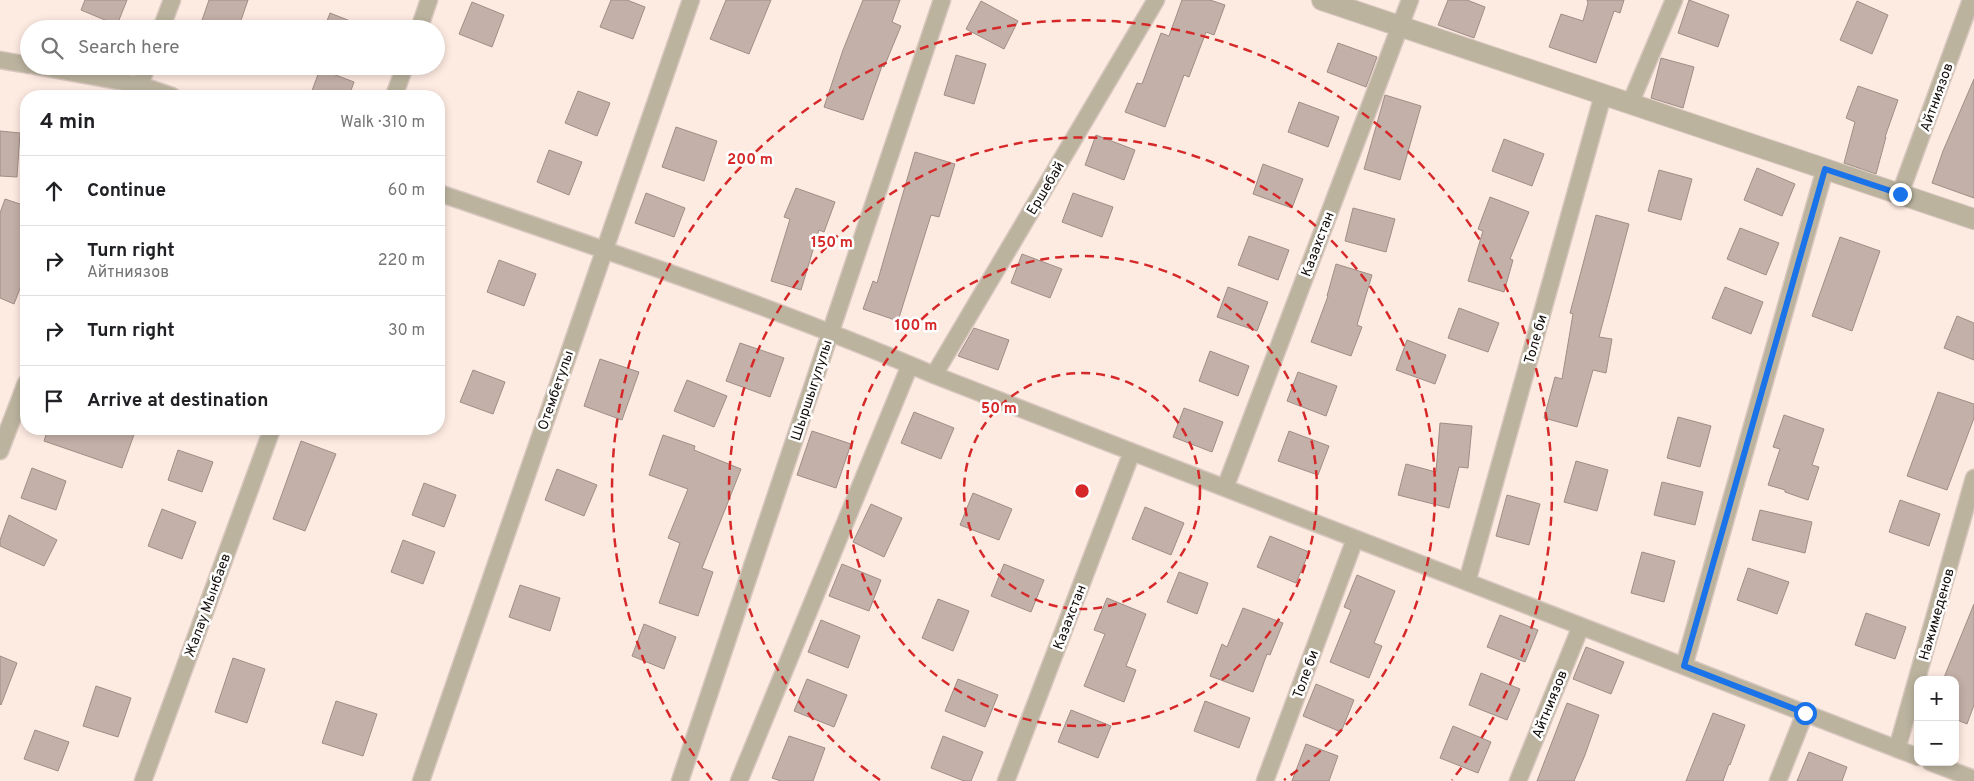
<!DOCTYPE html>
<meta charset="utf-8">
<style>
:root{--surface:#fff;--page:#f2f2f2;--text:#202124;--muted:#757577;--line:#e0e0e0}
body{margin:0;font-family:Overpass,sans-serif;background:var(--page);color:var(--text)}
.controls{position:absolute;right:15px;bottom:15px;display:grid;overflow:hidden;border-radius:10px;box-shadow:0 2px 8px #0003}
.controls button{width:45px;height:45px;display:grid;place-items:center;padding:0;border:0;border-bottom:1px solid var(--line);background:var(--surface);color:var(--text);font:25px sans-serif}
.stop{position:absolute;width:15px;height:15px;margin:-11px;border:4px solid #1a73e8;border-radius:50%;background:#fff}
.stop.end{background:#1a73e8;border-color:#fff;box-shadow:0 1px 5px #0008}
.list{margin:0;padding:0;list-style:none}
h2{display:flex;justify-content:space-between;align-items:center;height:65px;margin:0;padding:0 20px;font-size:21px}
h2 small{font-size:16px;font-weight:400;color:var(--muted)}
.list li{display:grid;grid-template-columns:32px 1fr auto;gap:15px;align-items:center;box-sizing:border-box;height:70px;padding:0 20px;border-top:1px solid var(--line)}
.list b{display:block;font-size:19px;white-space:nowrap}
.list p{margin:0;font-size:16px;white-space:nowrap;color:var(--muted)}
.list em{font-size:16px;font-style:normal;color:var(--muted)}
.icon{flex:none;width:28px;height:28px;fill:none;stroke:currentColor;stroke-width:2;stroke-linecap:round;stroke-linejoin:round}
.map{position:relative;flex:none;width:1974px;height:781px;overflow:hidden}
.search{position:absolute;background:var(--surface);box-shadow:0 2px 8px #0003;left:20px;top:20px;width:425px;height:55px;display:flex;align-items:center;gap:12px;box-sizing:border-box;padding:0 18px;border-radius:28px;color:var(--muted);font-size:19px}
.panel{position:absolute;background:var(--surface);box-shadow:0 2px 8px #0003;left:20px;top:90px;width:425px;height:345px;border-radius:20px}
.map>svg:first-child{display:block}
.building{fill:#c3b0a8;stroke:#a08e86}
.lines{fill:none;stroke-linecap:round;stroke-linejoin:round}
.minor-casing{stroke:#d8c7bf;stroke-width:19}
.tertiary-casing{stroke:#d8c7bf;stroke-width:22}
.minor{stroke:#bbb39e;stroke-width:16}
.tertiary{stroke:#bbb39e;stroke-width:20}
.route{stroke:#1a73e8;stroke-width:6}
.ring{fill:none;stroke:#d62828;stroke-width:2.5;stroke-dasharray:9 6}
.labels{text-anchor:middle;stroke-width:5;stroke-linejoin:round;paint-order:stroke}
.street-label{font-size:14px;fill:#140e0b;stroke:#fff}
.centre{fill:#d62828;stroke:#fff;stroke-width:2.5}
.ring-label{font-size:15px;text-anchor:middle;font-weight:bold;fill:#d62828;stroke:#fff;stroke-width:5;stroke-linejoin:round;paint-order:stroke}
</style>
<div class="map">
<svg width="1974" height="781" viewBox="0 0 1974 781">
<rect width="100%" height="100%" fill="#fdeae1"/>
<!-- building -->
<path class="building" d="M85,0H127L117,25L81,10Z
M209,0H248L238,29H199Z
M611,0H627L645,7L633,39L600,27Z
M726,0H771L749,54L710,39Z
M863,0H900L892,22L901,26L884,67L882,66L863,120L824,107L843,50Z
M1182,0H1210L1225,5L1214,35L1206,32L1189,77L1184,75L1165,127L1125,112L1137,83L1142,84L1161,33L1169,36Z
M1448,0H1467L1485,7L1474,38L1438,25Z
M1587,0H1624L1620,13L1614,11L1596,63L1549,47L1561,14L1583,21L1588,3Z
M1689,0L1729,15L1718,47L1678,33Z
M981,1L1018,21L1004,49L966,29Z
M1857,1L1888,15L1872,54L1840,40Z
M472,2L504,15L492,47L459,34Z
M330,13L368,28V29H324Z
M1338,43L1377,57L1366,87L1327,72Z
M956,55L986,64L974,104L944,95Z
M1661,58L1694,67L1683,108L1651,98Z
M320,69L354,82L349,96H310Z
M1974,79V198L1932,183L1943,151Z
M1858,86L1898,100L1885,137H1886L1876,174L1844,163L1855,122L1846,118Z
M578,91L610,103L597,136L565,123Z
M1385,95L1421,106L1400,180L1364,169Z
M1299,102L1339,117L1328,147L1288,132Z
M676,127L717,141L704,181L662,167Z
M0,131L20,133L17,177L0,176Z
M1096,135L1135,150L1124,180L1085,165Z
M1504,139L1544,154L1532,186L1492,171Z
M549,150L582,162L569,195L537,182Z
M915,152L955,164L939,217L931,215L898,321L863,309L873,281L877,283Z
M1263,164L1303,179L1292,208L1253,194Z
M1757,168L1795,184L1782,216L1744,200Z
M1659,170L1692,179L1681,220L1648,211Z
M796,188L835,202L824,232L819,230L801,290L771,281L790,219L784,217Z
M646,193L685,208L674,237L635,223Z
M1073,193L1113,207L1102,237L1062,222Z
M1490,197L1529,212L1510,259L1513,260L1504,292L1468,281L1483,231L1478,229Z
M5,199L26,206V273L14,304L0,298V213Z
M1353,208L1395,219L1386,252L1345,241Z
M1596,215L1629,224L1599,337L1612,339L1606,373L1593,370L1577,427L1544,418L1555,377L1562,379L1573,314L1570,313Z
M1740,228L1779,243L1766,275L1727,259Z
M1249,236L1289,250L1278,280L1238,265Z
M1840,237L1880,251L1852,331L1812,316Z
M1022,254L1062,269L1050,298L1011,283Z
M499,260L536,274L524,306L487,292Z
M1336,264L1372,275L1357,325L1362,327L1351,356L1311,342L1328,296H1327Z
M1228,287L1268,302L1257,331L1217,317Z
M1725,287L1763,302L1751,334L1712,318Z
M1459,308L1499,323L1488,352L1448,338Z
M1957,316L1974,323V360L1944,348Z
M974,328L1009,340L998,370L958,356Z
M1407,340L1446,355L1435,384L1396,370Z
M740,343L784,358L770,397L726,381Z
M1210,351L1249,366L1238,396L1199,381Z
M600,359L639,372L622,420L584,406Z
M473,370L505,382L493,414L460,402Z
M1298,372L1337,386L1326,416L1287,401Z
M687,380L727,396L714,427L674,411Z
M1938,392L1974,404V418L1947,490L1907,476Z
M1184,408L1223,422L1212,452L1173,437Z
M914,412L954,428L941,459L901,443Z
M1784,415L1824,429L1812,465L1819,467L1808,500L1785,492V490L1768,485L1780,449L1773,447Z
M1678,417L1711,426L1700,467L1667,458Z
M1440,423L1472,426L1468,468L1459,467L1449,508L1398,495L1406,464L1436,472Z
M48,429H136L122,468L44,441Z
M812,431L851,444L836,488L797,475Z
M1289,431L1329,446L1318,475L1278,461Z
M663,435L695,446L694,450L741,469L702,568L713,572L698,616L659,603L680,543L668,538L688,489L649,475Z
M301,441L336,454L305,531L273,519Z
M178,450L213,462L202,492L168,480Z
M1576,461L1608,470L1597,511L1564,502Z
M32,468L66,481L56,510L21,498Z
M557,469L597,485L584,516L545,500Z
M1662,482L1703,492L1695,525L1654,515Z
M424,483L456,495L444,527L412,515Z
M973,493L1012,509L999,540L960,525Z
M1507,495L1540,504L1529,545L1496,536Z
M1900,500L1940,514L1929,546L1889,532Z
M871,504L902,518L884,557L853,542Z
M1145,507L1184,523L1171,555L1132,539Z
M162,509L196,522L182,559L148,546Z
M1760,510L1812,522L1805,553L1752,540Z
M9,515L57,540L44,566L0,546V540Z
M1270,536L1309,552L1296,583L1257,567Z
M403,540L435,552L423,584L391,572Z
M1642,552L1675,561L1664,602L1631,593Z
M842,564L881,580L869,611L829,596Z
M1004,564L1044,580L1031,612L991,596Z
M1748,568L1789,582L1777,614L1737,600Z
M1179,572L1208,583L1197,614L1167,602Z
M1357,575L1395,591L1374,643L1382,646L1369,678L1330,662L1351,610L1344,607Z
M520,585L560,598L550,631L509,617Z
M1107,598L1146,614L1126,666L1136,670L1124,702L1084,686L1105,634L1094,630Z
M938,599L969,611L953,651L922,638Z
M1974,604V705L1967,724L1955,719V680H1943Z
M1243,608L1283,623L1270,655L1267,654L1253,692L1210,676L1222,644L1227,647Z
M1866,613L1906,627L1895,659L1855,645Z
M1500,615L1538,630L1525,662L1487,647Z
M821,620L860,636L848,668L808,652Z
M644,624L676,637L664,669L632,656Z
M1586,647L1624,662L1611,694L1573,679Z
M0,656L17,663L1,705L0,704Z
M233,658L265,669L247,723L215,712Z
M1481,673L1520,689L1507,720L1469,705Z
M807,679L847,695L834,727L794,711Z
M958,679L998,695L985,727L945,711Z
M1316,684L1354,700L1341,732L1303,716Z
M96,686L131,698L118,737L83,726Z
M336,701L377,714L363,756L322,743Z
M1205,701L1250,718L1239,748L1194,731Z
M1567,703L1599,715L1585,755L1574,781H1537Z
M1071,710L1111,726L1098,758L1058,742Z
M1713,713L1745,725L1730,765L1729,764L1723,781H1686Z
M1453,726L1491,742L1478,773L1440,758Z
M35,730L69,742L58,771L24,759Z
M789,736L825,748L813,781H781L772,778Z
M943,736L983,752L971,781H964L931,768Z
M1306,744L1338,756L1329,781H1292Z
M1809,752L1847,767L1842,781H1797Z"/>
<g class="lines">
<defs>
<path id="minor" d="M161,29L172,0
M419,29L429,0
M0,60L29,65
M35,66L140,85L172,96
M136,96L147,66
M394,96L405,66
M1630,104L1674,0
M439,193C605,250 772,306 934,375L1918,757
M1900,194L1971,0
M934,375L1156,0
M0,451L26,383
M1225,488L1410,0
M1467,582L1603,95
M1684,666L1825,169
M1897,749L1974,478
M1930,762L1974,779
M143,781L272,429
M421,781L691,0
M680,781L942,0
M739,781L910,365
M1006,781L1132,452
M1265,781L1355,539
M1518,781L1581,626
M1778,781L1805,713"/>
<path id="tertiary" d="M1322,0L1974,219"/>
</defs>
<!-- minor casing -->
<use href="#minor" class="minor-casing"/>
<!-- tertiary casing -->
<use href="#tertiary" class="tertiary-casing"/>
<!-- minor -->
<use href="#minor" class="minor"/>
<!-- tertiary -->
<use href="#tertiary" class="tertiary"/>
</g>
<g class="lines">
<!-- route -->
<path class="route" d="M1805,713L1684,666L1825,169L1900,194"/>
</g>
<!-- distance rings -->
<g class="ring">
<circle cx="1082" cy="491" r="118"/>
<circle cx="1082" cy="491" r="235"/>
<path d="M880 780A353 353 0 1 1 1284 780"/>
<path d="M712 780A470 470 0 1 1 1452 780"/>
</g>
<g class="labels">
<!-- street labels -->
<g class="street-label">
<text transform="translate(1936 97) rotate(-70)" y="5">Айтниязов</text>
<text transform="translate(1045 188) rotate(-59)" y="5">Ершебай</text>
<text transform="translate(1317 244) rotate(-69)" y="5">Казахстан</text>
<text transform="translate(1535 339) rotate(-74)" y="5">Толе би</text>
<text transform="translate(555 390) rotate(-71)" y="5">Отембетулы</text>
<text transform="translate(811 390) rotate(-72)" y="5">Шыршыгулулы</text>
<text transform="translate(207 605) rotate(-70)" y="5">Жалау Мынбаев</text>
<text transform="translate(1936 614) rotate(-74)" y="5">Нажимеденов</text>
<text transform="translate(1069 617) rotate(-69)" y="5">Казахстан</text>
<text transform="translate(1305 674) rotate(-70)" y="5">Толе би</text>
<text transform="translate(1549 704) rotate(-68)" y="5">Айтниязов</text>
</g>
</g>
<circle cx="1082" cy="491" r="8" class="centre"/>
<g class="ring-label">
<text x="750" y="164">200 m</text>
<text x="832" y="247">150 m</text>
<text x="916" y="330">100 m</text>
<text x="999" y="413">50 m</text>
</g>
</svg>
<div class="controls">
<button>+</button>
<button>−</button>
</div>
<div class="stop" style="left:1805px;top:713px"></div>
<div class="stop end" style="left:1900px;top:194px"></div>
<div class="search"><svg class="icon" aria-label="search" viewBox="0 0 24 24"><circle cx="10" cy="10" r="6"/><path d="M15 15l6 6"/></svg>Search here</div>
<section class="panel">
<h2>4 min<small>Walk · 310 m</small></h2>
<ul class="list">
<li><svg class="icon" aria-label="ahead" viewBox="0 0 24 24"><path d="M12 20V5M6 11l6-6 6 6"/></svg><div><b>Continue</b></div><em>60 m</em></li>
<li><svg class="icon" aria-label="right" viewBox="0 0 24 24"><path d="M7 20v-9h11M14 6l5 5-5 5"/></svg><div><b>Turn right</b><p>Айтниязов</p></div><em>220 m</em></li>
<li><svg class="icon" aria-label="right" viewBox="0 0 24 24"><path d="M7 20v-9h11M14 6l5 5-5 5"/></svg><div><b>Turn right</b></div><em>30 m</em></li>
<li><svg class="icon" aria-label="arrive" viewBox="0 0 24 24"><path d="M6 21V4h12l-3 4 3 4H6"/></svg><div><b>Arrive at destination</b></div></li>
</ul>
</section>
</div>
